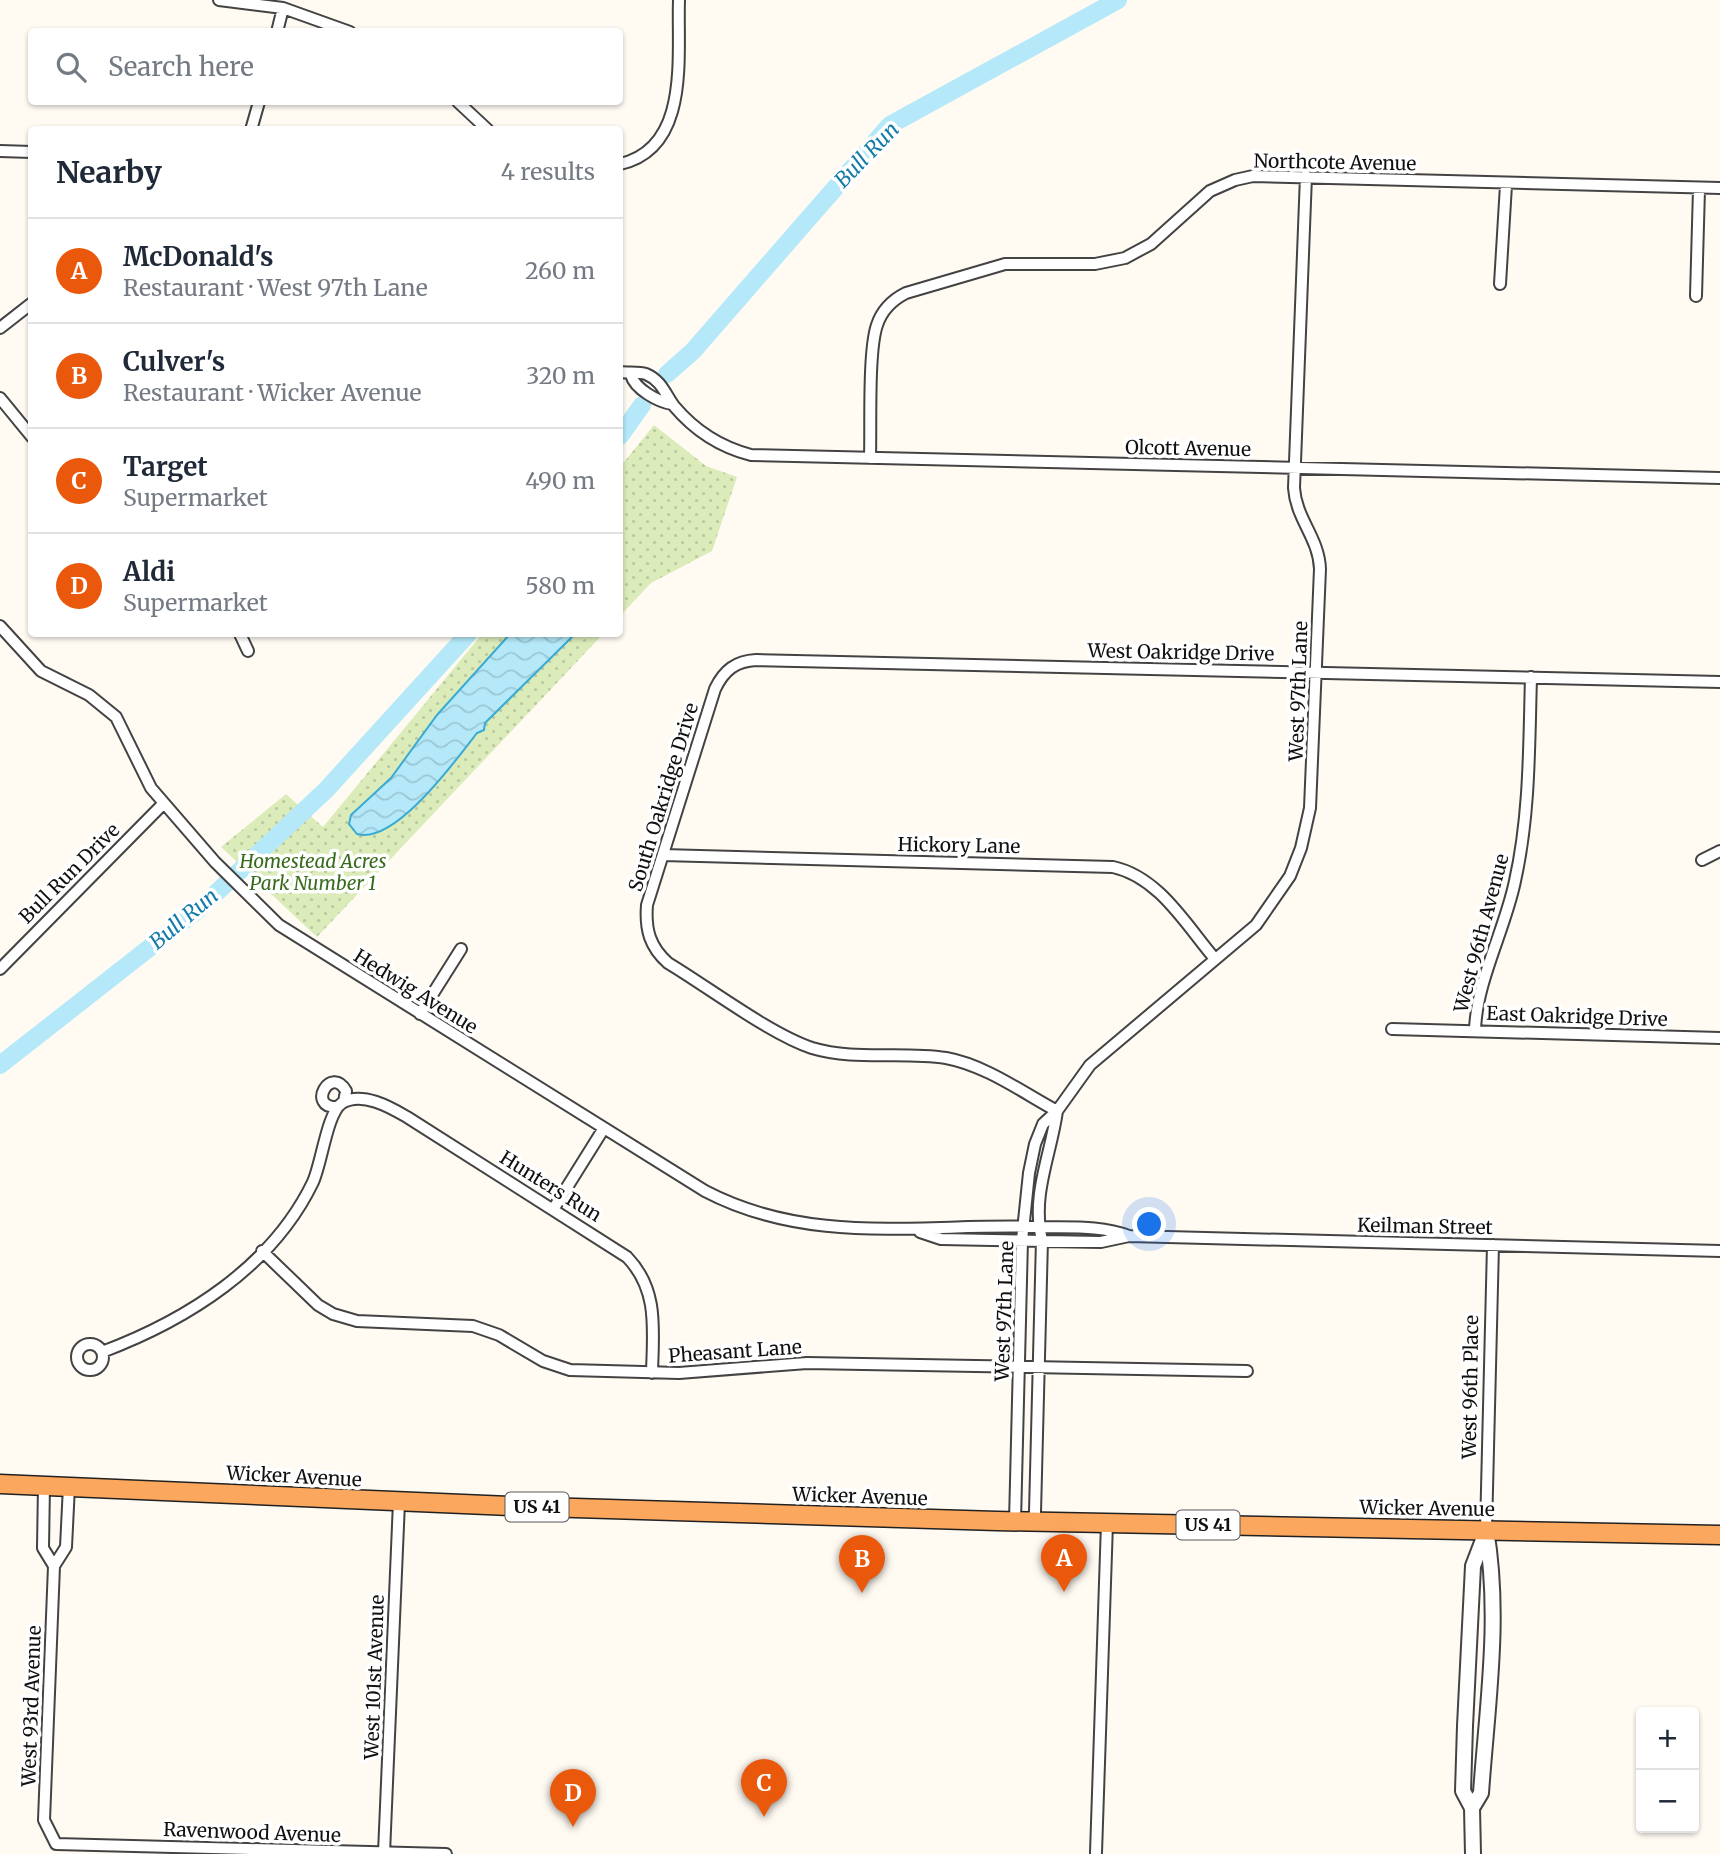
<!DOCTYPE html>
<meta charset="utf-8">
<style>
:root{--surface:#fff;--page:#f6f6f7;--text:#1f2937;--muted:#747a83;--line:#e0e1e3;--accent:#ea580c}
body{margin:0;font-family:Merriweather,serif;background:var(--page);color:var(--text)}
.controls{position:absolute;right:21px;bottom:21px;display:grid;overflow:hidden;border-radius:7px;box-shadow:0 2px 5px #0004}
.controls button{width:63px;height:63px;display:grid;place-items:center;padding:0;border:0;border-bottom:2px solid var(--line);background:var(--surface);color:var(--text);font:35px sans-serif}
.you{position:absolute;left:1150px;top:1225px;width:24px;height:24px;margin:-18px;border:5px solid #fff;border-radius:50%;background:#1a73e8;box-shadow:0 0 0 10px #1a73e833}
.badge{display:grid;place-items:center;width:46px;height:46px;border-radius:50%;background:var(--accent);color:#fff;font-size:23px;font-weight:700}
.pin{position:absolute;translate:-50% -58px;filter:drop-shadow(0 2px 4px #0008)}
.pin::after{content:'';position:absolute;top:37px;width:24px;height:21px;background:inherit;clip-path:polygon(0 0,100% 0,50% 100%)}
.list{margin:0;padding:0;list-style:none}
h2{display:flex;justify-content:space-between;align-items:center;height:91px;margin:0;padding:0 28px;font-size:30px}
h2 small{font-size:23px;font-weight:400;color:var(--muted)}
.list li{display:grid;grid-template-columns:46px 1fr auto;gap:21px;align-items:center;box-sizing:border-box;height:105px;padding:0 28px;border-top:2px solid var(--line)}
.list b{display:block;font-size:26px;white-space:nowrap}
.list p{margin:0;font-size:23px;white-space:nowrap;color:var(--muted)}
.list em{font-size:23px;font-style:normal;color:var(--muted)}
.icon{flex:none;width:38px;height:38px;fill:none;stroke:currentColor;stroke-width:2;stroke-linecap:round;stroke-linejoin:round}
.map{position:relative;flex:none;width:1720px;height:1854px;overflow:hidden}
.search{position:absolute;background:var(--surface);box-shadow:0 2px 5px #0004;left:28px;top:28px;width:595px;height:77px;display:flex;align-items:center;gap:18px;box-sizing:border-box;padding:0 24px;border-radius:7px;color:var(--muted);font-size:26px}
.panel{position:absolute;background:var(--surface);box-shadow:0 2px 5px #0004;left:28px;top:126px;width:595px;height:511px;border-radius:7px}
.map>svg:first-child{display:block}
.park{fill:url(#park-dots)}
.water{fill:url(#water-waves);stroke:#39aad3;stroke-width:2}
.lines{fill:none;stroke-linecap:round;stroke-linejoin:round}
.river{stroke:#b5e9f9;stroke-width:18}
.minor-casing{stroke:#434343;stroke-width:14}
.tertiary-casing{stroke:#434343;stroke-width:18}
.trunk-casing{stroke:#212121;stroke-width:21}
.minor{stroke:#fff;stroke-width:10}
.tertiary{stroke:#fff;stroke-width:14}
.trunk{stroke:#fba75e;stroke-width:18}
.labels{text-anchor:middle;stroke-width:7;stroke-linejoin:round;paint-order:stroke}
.shield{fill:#fff;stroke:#585858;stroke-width:2}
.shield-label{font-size:18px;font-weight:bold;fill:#101010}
.street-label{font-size:19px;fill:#101010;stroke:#fff}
.park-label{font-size:19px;font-style:italic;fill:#386c1c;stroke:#fff}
.water-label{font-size:21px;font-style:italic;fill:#137ba8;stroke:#fff}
</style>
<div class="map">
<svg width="1720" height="1854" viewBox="0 0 1720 1854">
<defs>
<pattern id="park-dots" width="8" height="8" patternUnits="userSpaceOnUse" patternTransform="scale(1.75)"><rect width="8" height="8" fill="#dbecba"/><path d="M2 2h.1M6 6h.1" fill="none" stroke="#bbc99f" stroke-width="1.8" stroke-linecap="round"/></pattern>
<pattern id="water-waves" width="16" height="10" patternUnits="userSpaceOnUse" patternTransform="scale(1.75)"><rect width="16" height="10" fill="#b5e9f9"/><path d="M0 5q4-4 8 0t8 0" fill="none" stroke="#9bc7d4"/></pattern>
</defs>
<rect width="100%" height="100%" fill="#fffbf3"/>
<!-- park -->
<path class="park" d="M654,425L706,466L737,477L712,551L651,583L620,616V467Z
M482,634H603L317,937L221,847L286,794L323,827Z"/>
<!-- water -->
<path class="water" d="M510,634H575L485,723L484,730L477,733C455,761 395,845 357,834L349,824L351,815L391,778L437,715Z"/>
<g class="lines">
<!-- river -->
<path class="river" d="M667,374L693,351L890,125L1118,0
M620,436L642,405
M0,1065L199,909L326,790L468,634"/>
<defs>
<path id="minor" d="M219,0L283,8L350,32
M277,32L283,8
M458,102L488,130
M251,130L259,102
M0,151L32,152
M620,164C691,148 677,55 679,0
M1500,284L1506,185
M1696,296L1699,189
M0,328L32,303
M620,372C628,373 639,372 646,374C662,381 665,394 674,406C695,431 720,447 751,455L1720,478
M631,375C635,389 658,402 672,404
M0,398L32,437
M870,458C871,427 868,351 877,325C882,310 892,300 906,293L1005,264H1095L1125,258L1151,244L1210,191L1235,180L1253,176L1720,188
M0,626L41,671L89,695L116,717L151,788L215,862L279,925L705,1191C812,1247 925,1223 1039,1227C1069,1228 1100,1225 1129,1236
M240,634L248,651
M663,855L1113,867C1159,877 1186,925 1215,959
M1702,860L1720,851
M0,969L164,803
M420,1014L461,949
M1392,1029L1720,1038
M1475,1031C1476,982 1505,930 1515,881C1530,814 1529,745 1531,677
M337,1107C306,1108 331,1064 346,1091L344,1102
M1057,1111C1022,1092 985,1065 946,1058C901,1051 855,1061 812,1048C770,1034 708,987 668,963C650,947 645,930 647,905L715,689C724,670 736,661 756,660L1720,682
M554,1208L604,1128
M920,1232L941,1239L1101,1242L1129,1236L1720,1251
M262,1251L318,1305L333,1314L357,1321L473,1326L499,1335L543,1361L570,1370L679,1373L807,1363L1247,1371
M77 1357a13 13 0 1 1 26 0a13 13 0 1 1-26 0Z
M102,1352C187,1320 272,1267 313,1182C322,1162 327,1113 342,1103C362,1091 390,1107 407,1117L627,1257C659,1290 653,1330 652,1373
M44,1485L43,1548L54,1566
M69,1486L66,1547L54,1566L44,1820L56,1844L446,1854
M1015,1521L1022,1240L1029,1173L1035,1144L1043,1124L1057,1111L1090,1065L1256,925L1290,876L1301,848L1310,808L1320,569C1319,538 1296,519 1294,488L1306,176
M1032,1522L1035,1512L1042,1240C1031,1195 1051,1155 1057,1111
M1486,1530L1493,1245
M384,1853L399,1502
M1096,1853L1107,1523"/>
<path id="tertiary" d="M1472,1808L1463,1791L1465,1726L1473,1566L1486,1532
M1473,1854L1472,1808L1481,1793C1487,1707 1501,1616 1486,1530"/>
<path id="trunk" d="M0,1484L510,1506L997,1521L1720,1535"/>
</defs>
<!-- minor casing -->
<use href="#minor" class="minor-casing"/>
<!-- tertiary casing -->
<use href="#tertiary" class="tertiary-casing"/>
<!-- trunk casing -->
<use href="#trunk" class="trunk-casing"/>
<!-- minor -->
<use href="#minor" class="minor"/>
<!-- tertiary -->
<use href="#tertiary" class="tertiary"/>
<!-- trunk -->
<use href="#trunk" class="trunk"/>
</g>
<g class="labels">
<!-- shield labels -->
<g class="shield">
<rect x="505.5" y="1492.5" width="63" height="29" rx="5"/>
<rect x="1176.5" y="1510.5" width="63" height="29" rx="5"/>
</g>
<g class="shield-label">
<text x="537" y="1513">US 41</text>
<text x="1208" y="1531">US 41</text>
</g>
<!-- street labels -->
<g class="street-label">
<text transform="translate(1335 162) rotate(1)" y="7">Northcote Avenue</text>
<text transform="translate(1188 448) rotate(1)" y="7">Olcott Avenue</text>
<text transform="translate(1181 652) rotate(1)" y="7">West Oakridge Drive</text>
<text transform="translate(1298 691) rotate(-88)" y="7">West 97th Lane</text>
<text transform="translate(663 797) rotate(-73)" y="7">South Oakridge Drive</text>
<text transform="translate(959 845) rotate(1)" y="7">Hickory Lane</text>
<text transform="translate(69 873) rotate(-45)" y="7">Bull Run Drive</text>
<text transform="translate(1481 933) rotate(-75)" y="7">West 96th Avenue</text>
<text transform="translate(416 991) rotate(32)" y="7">Hedwig Avenue</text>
<text transform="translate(1577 1016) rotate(2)" y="7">East Oakridge Drive</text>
<text transform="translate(551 1186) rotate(32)" y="7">Hunters Run</text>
<text transform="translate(1425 1226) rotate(1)" y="7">Keilman Street</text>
<text transform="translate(1004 1311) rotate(-88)" y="7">West 97th Lane</text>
<text transform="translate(735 1351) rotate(-4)" y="7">Pheasant Lane</text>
<text transform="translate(1470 1387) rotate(-89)" y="7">West 96th Place</text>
<text transform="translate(294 1476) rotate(3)" y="7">Wicker Avenue</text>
<text transform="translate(860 1496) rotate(2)" y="7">Wicker Avenue</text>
<text transform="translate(1427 1508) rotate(1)" y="7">Wicker Avenue</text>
<text transform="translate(374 1677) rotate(-88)" y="7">West 101st Avenue</text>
<text transform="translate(31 1706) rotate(-88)" y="7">West 93rd Avenue</text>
<text transform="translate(252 1832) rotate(2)" y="7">Ravenwood Avenue</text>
</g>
<!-- park labels -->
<g class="park-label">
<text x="313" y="868">Homestead Acres<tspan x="313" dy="22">Park Number 1</tspan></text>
</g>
<!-- water labels -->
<g class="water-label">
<text transform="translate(867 155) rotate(-46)" y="7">Bull Run</text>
<text transform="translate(184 919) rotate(-40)" y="7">Bull Run</text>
</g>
</g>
</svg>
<div class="controls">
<button>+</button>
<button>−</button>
</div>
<div class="you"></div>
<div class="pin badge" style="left:1064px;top:1592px">A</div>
<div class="pin badge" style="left:862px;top:1593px">B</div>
<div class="pin badge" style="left:764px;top:1817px">C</div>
<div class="pin badge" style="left:573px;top:1827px">D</div>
<div class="search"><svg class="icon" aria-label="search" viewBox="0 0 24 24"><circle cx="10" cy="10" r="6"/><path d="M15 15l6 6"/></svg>Search here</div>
<section class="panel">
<h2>Nearby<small>4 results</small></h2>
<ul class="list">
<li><span class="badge">A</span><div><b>McDonald's</b><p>Restaurant · West 97th Lane</p></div><em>260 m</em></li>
<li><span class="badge">B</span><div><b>Culver's</b><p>Restaurant · Wicker Avenue</p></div><em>320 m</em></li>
<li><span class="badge">C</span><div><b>Target</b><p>Supermarket</p></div><em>490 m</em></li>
<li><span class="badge">D</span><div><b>Aldi</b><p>Supermarket</p></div><em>580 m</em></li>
</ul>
</section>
</div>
